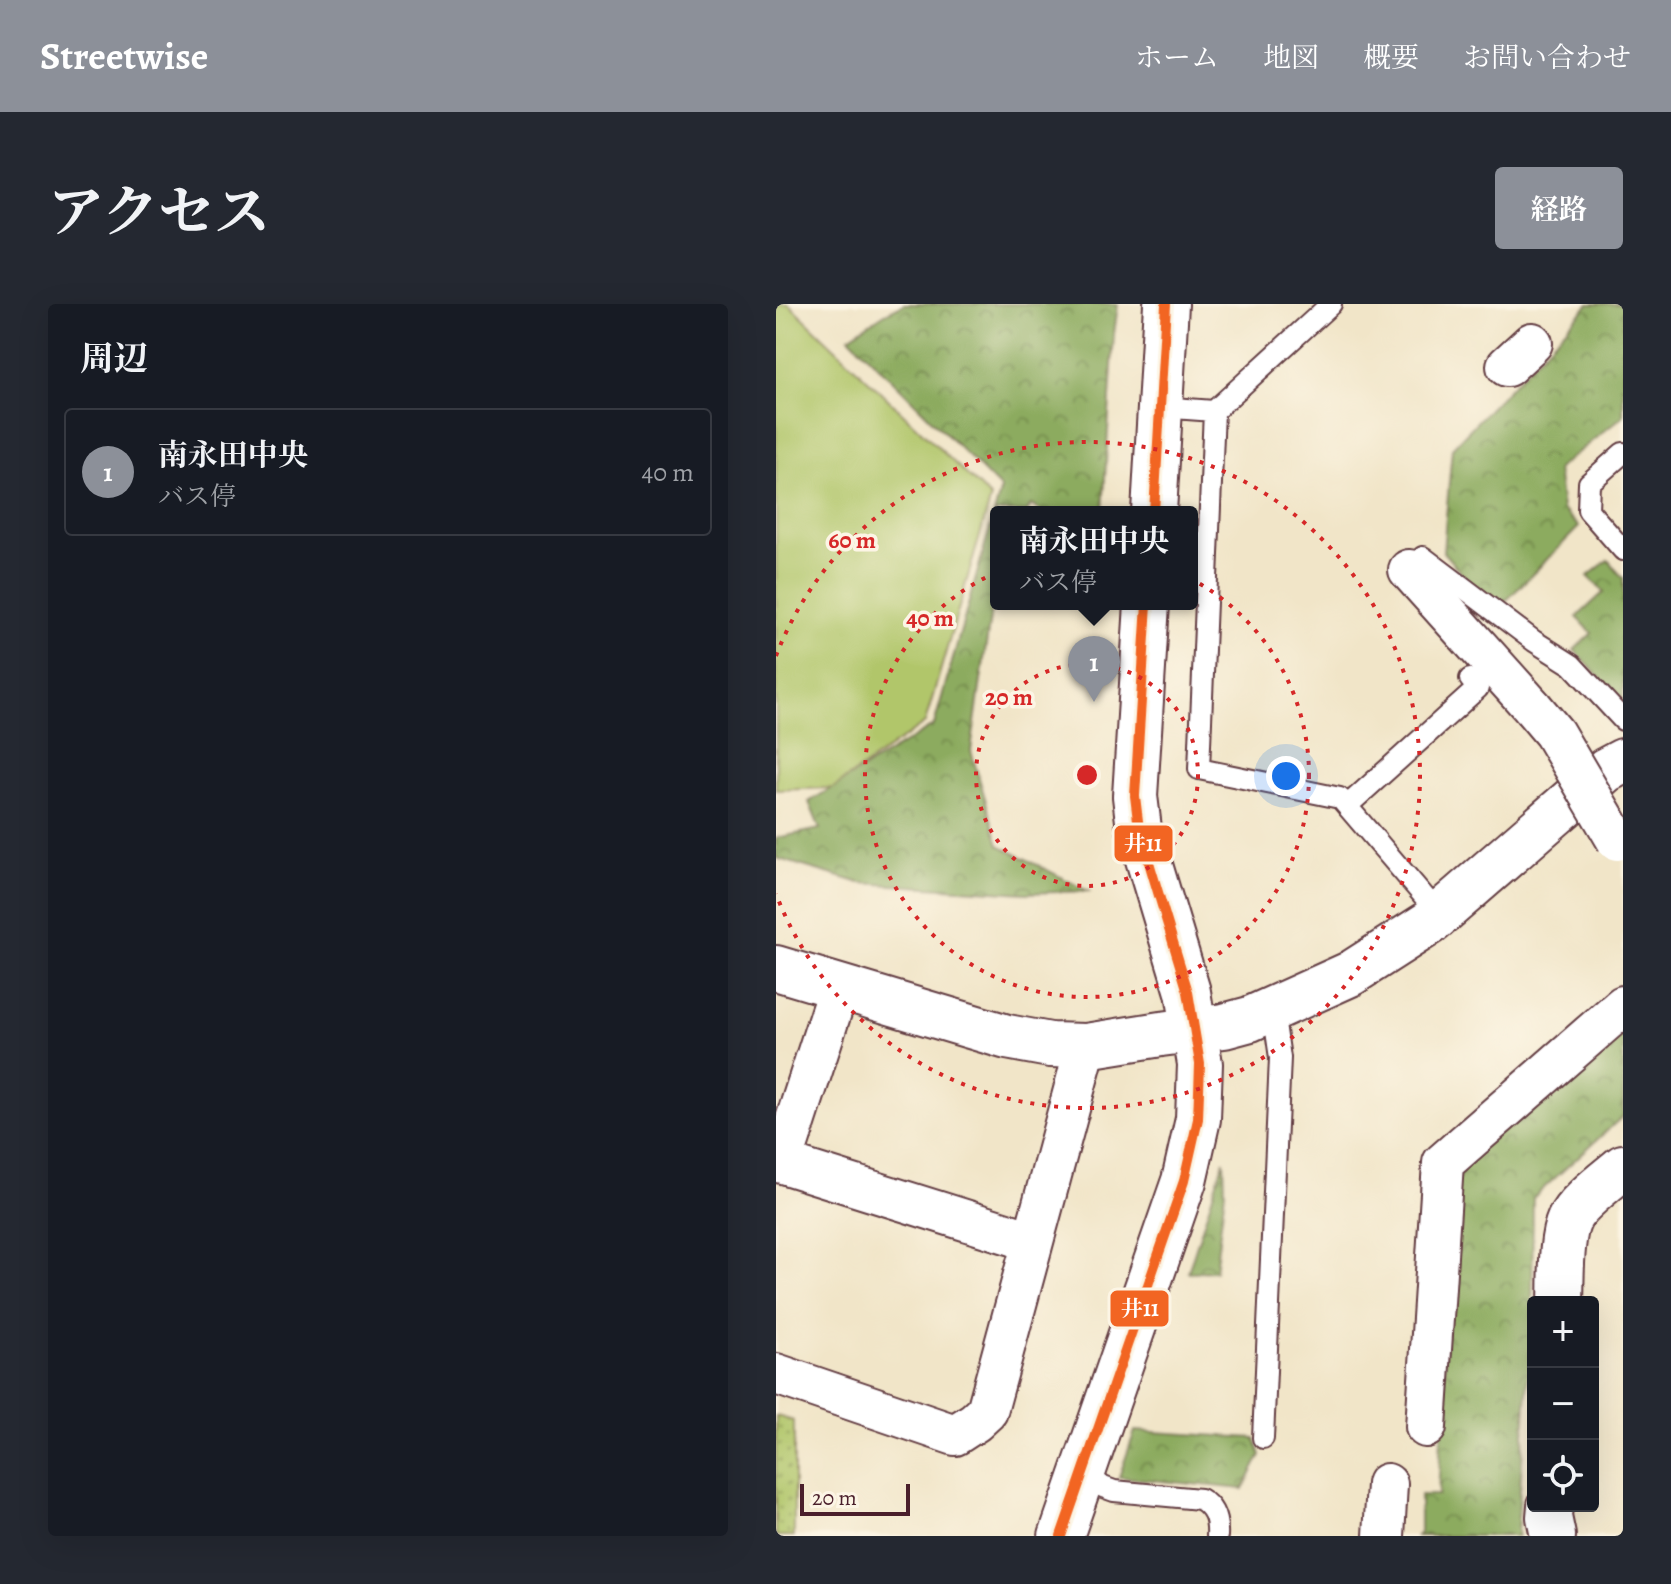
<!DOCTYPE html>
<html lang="ja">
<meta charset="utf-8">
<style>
:root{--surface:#171b24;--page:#242831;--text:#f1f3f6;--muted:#9ea1a6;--line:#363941;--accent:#8c9099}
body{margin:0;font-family:Alegreya,"Noto Serif JP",serif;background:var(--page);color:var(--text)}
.controls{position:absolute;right:24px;bottom:24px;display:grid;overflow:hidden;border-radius:8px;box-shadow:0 8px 32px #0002}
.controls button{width:72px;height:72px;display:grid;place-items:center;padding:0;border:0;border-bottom:2px solid var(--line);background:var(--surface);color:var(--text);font:40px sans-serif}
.scale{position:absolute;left:24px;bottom:20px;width:110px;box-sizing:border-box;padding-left:8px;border:4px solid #4a1f2b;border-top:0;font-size:22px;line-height:28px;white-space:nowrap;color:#4a1f2b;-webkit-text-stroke:6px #fcf5e5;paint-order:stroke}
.you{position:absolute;left:510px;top:472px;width:28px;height:28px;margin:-20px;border:6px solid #fff;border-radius:50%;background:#1a73e8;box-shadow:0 0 0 12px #1a73e833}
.badge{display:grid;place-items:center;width:52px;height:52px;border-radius:50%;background:var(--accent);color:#fff;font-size:26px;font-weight:700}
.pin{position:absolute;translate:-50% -66px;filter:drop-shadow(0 2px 4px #0008)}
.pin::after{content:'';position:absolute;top:42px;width:28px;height:24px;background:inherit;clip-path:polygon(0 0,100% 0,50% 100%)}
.popup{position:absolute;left:214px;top:202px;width:208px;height:104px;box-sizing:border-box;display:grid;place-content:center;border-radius:8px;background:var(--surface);filter:drop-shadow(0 2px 6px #0005);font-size:26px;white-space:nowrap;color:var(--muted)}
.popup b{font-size:30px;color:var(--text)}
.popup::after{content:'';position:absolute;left:50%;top:100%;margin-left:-16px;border:16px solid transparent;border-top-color:var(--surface)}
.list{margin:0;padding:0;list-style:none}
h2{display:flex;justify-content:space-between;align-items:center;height:104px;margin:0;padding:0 32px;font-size:34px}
h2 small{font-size:26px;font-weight:400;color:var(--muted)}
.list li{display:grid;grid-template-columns:52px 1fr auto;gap:24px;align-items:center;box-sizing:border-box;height:128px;margin:0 16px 16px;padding:0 16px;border:2px solid var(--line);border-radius:8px}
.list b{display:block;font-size:30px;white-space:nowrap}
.list p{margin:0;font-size:26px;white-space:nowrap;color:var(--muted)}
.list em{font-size:26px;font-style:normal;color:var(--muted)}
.icon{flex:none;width:44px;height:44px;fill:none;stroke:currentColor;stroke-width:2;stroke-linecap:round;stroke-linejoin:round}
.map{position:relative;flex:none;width:847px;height:1232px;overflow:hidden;border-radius:8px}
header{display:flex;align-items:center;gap:48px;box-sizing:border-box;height:112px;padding:0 40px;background:var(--accent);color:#fff}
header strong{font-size:38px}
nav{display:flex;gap:44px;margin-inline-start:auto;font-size:28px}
.intro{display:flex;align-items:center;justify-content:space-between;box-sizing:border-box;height:192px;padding:0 48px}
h1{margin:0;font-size:56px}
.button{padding:20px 36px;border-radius:8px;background:var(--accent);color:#fff;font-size:28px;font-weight:700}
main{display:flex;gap:48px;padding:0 48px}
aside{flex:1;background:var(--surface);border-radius:8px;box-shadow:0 8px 32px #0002}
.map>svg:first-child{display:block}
.forest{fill:url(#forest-crowns);stroke:#6b6544;stroke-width:2}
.park{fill:url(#park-dots);stroke:#7e724a;stroke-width:2}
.pitch{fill:#b1c66a;stroke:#7e724a;stroke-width:2}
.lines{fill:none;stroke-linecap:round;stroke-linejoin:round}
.lane-casing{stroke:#633d43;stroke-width:24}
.street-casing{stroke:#633d43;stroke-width:44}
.secondary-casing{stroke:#633d43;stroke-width:48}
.lane{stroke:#fff;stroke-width:20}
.street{stroke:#fff;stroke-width:40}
.secondary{stroke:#fff;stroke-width:44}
.street-bridge-casing{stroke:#633d43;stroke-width:44;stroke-linecap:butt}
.street-bridge{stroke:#fff;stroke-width:40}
.bus-1-casing{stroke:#fcf5e5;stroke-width:16}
.bus-1{stroke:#f26522;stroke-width:10}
.ring{fill:none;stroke:#d62828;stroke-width:4;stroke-dasharray:4 8}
.centre{fill:#d62828;stroke:#fcf5e5;stroke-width:4}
.ring-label{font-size:24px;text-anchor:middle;font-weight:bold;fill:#d62828;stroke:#fcf5e5;stroke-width:7;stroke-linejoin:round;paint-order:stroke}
.line-badge{stroke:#fcf5e5;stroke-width:3}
.badge-label{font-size:22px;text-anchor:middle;font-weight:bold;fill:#fff}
</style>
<header>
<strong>Streetwise</strong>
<nav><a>ホーム</a><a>地図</a><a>概要</a><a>お問い合わせ</a></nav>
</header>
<div class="intro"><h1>アクセス</h1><a class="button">経路</a></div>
<main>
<aside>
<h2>周辺<small></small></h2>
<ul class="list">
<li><span class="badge">1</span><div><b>南永田中央</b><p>バス停</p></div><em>40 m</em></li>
</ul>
</aside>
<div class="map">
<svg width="847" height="1232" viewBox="0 0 847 1232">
<defs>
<pattern id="forest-crowns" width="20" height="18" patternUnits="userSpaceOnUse" patternTransform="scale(2)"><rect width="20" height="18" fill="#8cab5e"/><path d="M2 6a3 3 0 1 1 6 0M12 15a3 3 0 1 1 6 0" fill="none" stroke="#748b4e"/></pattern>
<pattern id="park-dots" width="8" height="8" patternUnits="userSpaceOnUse" patternTransform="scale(2)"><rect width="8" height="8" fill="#b1c66a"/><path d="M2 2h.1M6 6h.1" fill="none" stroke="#92a057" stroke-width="1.8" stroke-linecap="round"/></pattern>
</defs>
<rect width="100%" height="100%" fill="#fcf5e5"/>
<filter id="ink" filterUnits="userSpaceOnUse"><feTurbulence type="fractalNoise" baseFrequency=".0125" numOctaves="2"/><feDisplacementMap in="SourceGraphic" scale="16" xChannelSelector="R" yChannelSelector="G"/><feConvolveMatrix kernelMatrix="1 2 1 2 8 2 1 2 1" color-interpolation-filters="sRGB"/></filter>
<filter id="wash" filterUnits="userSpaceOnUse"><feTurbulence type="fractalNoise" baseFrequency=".006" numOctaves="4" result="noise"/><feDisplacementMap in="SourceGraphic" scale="32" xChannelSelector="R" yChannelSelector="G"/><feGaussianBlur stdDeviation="1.8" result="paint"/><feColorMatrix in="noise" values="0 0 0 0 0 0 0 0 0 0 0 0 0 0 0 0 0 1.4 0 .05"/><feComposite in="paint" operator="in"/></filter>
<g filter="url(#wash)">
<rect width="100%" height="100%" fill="#f1e5c8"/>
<!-- forest -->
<path class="forest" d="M128,0H342L338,30L327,207L266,208L255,201L251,208H220V289L217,292L195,447L223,541L312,587L250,589L84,579L0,554V534L44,525L33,498L158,421L225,185L73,33L109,9Z
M813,0H847V112L781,165L786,205L803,223L724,303L693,278L667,248L676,144Z
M832,256L847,274V398L798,346L816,329L801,313L828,288L812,272Z
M847,714V812L757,894L756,1017L741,1228L742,1232H640L644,1228V1191H662L679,861Z
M448,856L449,887L439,967L412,968Z
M359,1127L479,1134L485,1151L467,1185L343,1173Z"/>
<!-- park -->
<path class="park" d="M0,1112L18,1117V1232H0Z"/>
<!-- pitch -->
<path class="pitch" d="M0,0H13L215,194L149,419L57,484L0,486Z"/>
</g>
<g filter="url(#ink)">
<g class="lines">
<defs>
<path id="lane" d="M555,0L438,107L423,465L564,494L664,611
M384,103L438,107
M847,149L813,179L812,206L847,246
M647,253L758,337L796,361L847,416
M571,502L702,384L694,375
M487,1134L504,754L497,706
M307,1167L327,1183L338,1187L424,1195C438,1203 442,1215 441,1232"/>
<path id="street" d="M731,62L756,39
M633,266L757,404
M0,857L256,937
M6,859L63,683
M0,1070L179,1131L199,1118L211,1107L310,742
M650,1123L667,859L847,702
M608,1232L611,1180"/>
<path id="secondary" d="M378,208L390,0
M0,664L231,733L274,741L310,742L385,730L448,722L474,715L574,670L655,618L830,466L847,457
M785,998C786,975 784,936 793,916C799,900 833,875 847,863
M774,1202L773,1213L777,1232
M285,1232L408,877L422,815L424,760L412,688L363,525L359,492L371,300"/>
</defs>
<!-- lane casing -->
<use href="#lane" class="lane-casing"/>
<!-- street casing -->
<use href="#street" class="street-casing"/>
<!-- secondary casing -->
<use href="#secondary" class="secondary-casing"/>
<!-- lane -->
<use href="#lane" class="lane"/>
<!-- street -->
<use href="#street" class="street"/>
<!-- secondary -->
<use href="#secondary" class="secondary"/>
<defs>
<path id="street-bridge" d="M757,404L778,429L841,536"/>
</defs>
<!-- street-bridge casing -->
<use href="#street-bridge" class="street-bridge-casing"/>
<!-- street-bridge -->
<use href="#street-bridge" class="street-bridge"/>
<defs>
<path id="bus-1" d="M378,208L390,0
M285,1232L408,877L422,815L424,760L412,688L363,525L359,492L371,300"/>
</defs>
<!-- bus-1 casing -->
<use href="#bus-1" class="bus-1-casing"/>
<!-- bus-1 -->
<use href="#bus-1" class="bus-1"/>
</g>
</g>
<!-- distance rings -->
<g class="ring">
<circle cx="311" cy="471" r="111"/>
<circle cx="311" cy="471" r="222"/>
<path d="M0 352A333 333 0 1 1 0 590"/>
</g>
<circle cx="311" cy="471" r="12" class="centre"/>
<g class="ring-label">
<text x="76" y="244">60 m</text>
<text x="154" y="322">40 m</text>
<text x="233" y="401">20 m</text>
</g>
<g class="line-badge">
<rect x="337" y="520" width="61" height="39" rx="8" fill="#f26522"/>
<rect x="333" y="985" width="61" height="39" rx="8" fill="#f26522"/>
</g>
<g class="badge-label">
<text x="367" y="547">井11</text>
<text x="364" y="1012">井11</text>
</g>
</svg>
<div class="controls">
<button>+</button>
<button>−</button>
<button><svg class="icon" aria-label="locate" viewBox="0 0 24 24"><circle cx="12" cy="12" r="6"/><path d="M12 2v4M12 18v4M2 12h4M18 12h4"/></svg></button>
</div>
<div class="scale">20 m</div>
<div class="you"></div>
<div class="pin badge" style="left:318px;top:398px">1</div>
<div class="popup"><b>南永田中央</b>バス停</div>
</div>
</main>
